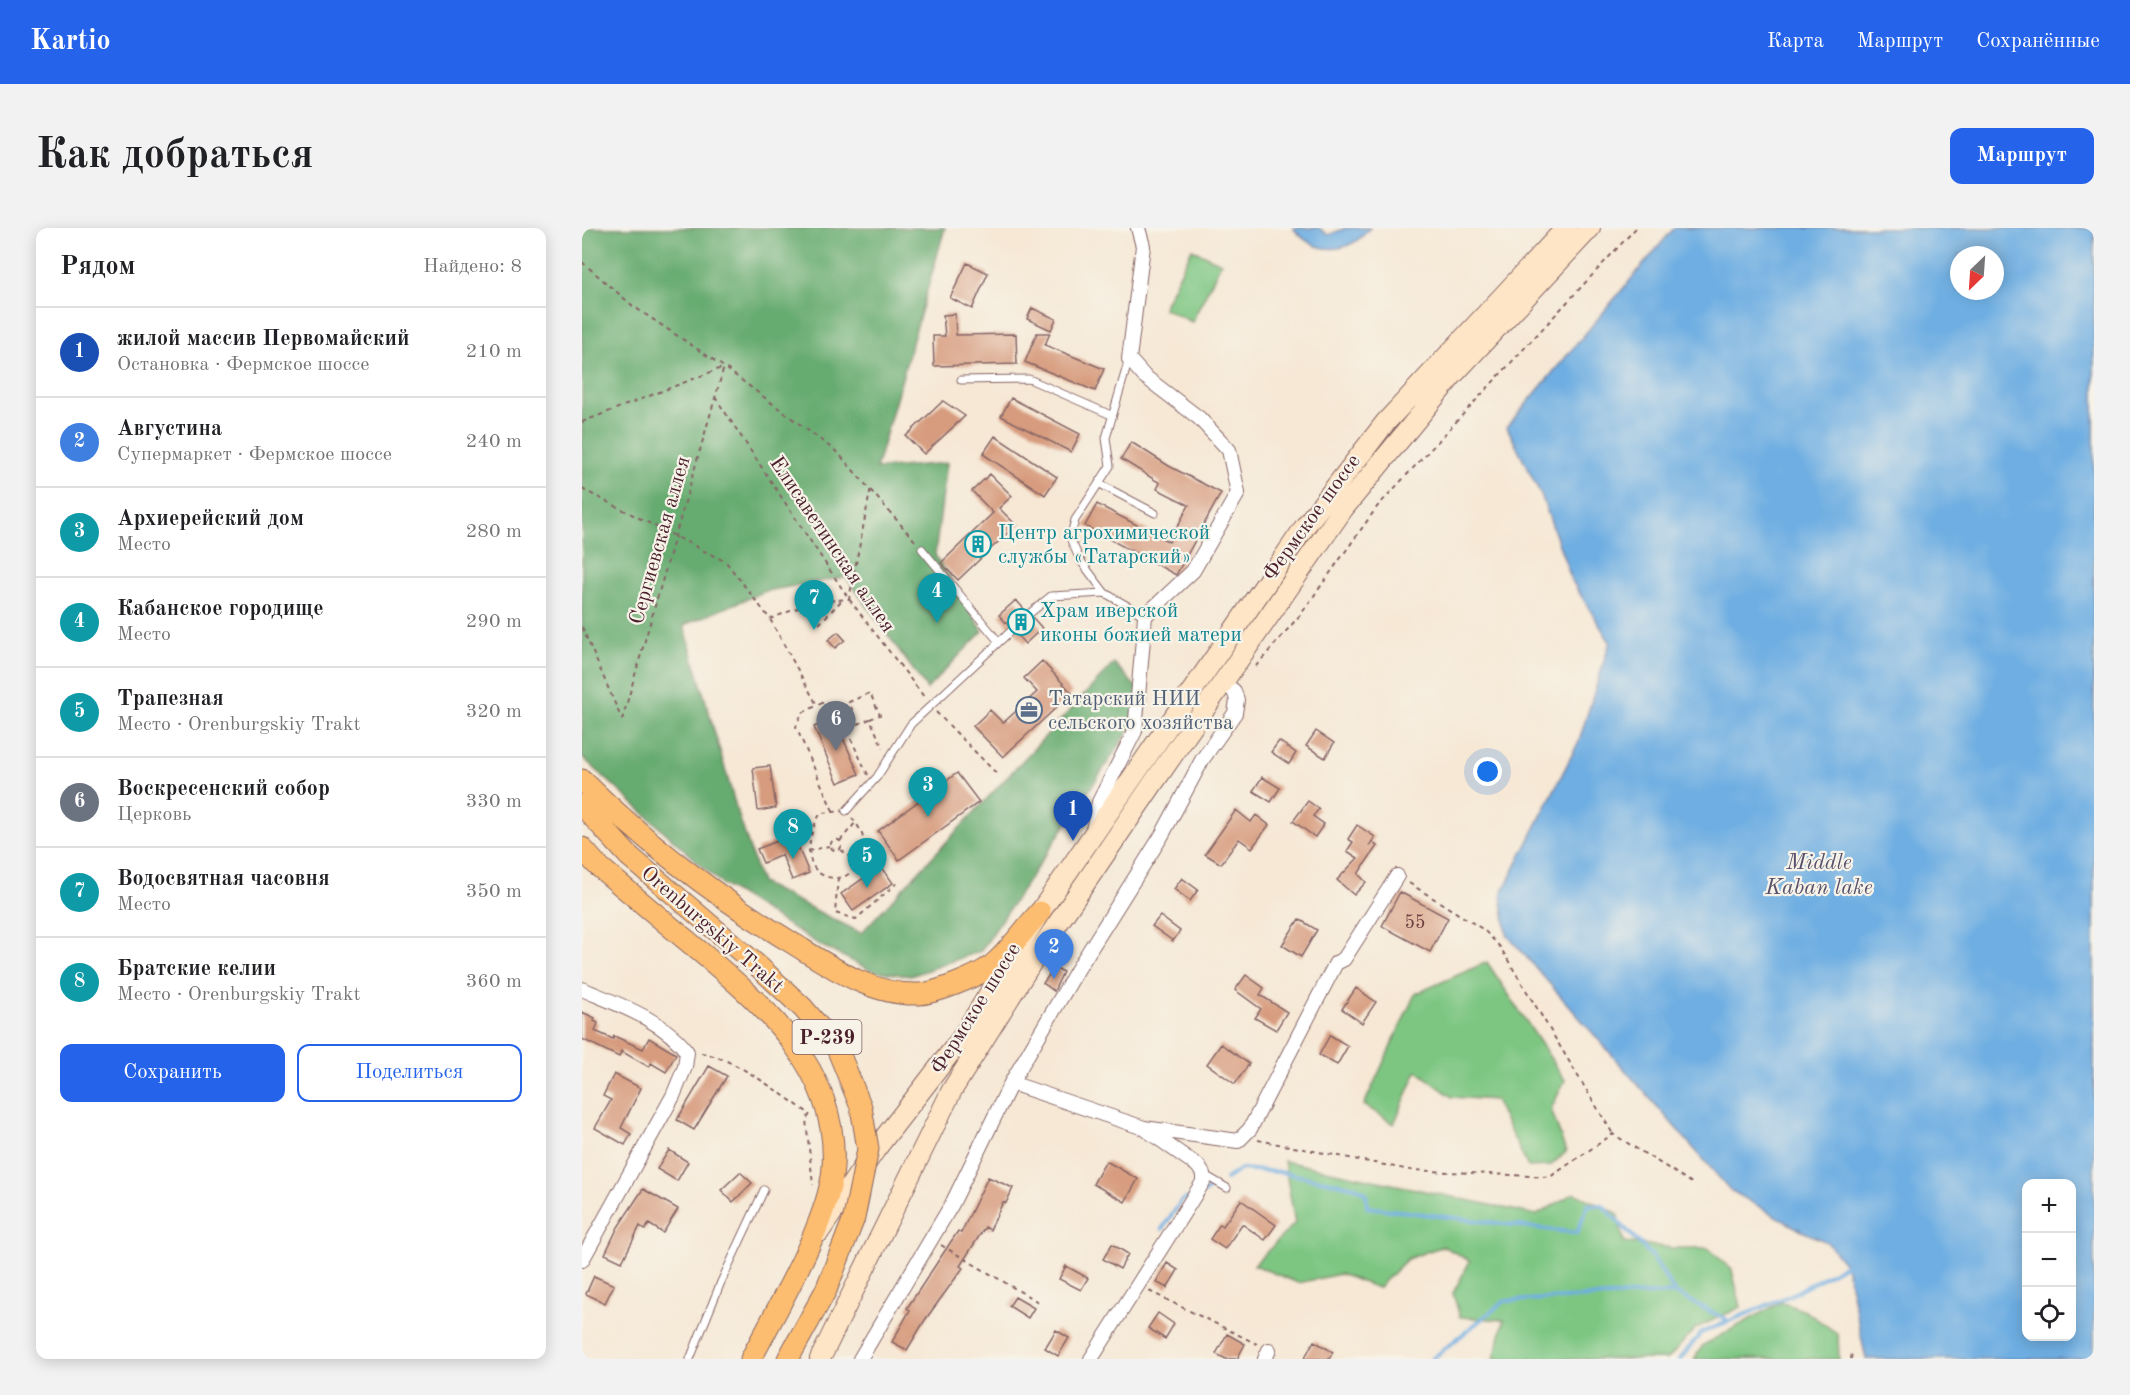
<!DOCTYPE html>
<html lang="ru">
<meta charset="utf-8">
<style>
:root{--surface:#fff;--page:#f2f2f2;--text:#202124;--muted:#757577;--line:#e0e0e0;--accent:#2563eb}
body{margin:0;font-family:"Old Standard TT",serif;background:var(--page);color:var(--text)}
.controls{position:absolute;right:18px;bottom:18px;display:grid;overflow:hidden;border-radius:12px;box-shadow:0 3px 15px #0003}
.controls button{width:54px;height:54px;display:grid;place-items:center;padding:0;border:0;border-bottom:2px solid var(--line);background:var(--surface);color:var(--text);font:30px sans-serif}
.compass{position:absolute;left:1368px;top:18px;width:54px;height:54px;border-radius:50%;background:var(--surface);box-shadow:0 3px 15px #0003;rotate:205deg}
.you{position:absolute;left:906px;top:544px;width:21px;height:21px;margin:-15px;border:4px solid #fff;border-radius:50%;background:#1a73e8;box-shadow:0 0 0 9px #1a73e833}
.badge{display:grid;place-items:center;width:39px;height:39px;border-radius:50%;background:var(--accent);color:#fff;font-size:20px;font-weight:700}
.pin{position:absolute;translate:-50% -50px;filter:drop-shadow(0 2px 3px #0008)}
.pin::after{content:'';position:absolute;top:32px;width:21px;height:18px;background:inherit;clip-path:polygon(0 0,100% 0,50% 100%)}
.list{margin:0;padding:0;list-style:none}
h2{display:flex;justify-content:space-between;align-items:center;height:78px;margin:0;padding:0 24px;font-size:26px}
h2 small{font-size:20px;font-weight:400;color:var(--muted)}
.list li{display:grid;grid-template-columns:39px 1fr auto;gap:18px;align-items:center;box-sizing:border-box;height:90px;padding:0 24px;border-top:2px solid var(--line)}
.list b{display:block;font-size:22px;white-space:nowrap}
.list p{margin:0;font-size:20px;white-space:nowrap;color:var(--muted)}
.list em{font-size:20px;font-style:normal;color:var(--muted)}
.actions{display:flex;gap:12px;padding:18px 24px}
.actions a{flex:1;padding:14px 0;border:2px solid var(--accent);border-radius:12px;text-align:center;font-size:21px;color:var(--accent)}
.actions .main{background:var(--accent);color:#fff}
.icon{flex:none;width:33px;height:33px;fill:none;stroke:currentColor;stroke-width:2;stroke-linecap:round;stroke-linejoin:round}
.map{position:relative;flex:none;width:1512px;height:1131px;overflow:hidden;border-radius:12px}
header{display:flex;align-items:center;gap:36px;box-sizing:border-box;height:84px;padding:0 30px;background:var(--accent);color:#fff}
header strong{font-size:28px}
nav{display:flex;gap:33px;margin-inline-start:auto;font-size:21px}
.intro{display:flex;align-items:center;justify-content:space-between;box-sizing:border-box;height:144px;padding:0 36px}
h1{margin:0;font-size:42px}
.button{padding:15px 27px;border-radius:12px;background:var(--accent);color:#fff;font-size:21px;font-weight:700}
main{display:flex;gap:36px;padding:0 36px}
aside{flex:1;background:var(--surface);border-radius:12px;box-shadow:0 3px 15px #0003}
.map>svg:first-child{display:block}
.green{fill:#7dc682;stroke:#647256;stroke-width:1.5}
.forest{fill:#66ab70;stroke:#58654e;stroke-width:1.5}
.water{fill:#6eaee2;stroke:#5c6686;stroke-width:1.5;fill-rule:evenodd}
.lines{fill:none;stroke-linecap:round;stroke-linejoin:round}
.stream{stroke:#6eaee2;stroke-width:4}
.building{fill:#d79b7e}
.service-casing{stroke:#866566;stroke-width:9}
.minor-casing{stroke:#866566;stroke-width:16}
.secondary-casing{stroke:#866566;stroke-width:22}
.primary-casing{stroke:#866566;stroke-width:23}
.path{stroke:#866566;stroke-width:2;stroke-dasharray:4.5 4.5;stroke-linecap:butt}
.service{stroke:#fff;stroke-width:7}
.minor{stroke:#fff;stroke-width:14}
.secondary{stroke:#fee5c5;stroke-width:20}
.primary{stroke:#fcbd6f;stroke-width:21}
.primary-bridge-casing{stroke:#866566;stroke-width:23;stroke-linecap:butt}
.primary-bridge{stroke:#fcbd6f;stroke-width:21}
.labels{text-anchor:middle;stroke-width:4.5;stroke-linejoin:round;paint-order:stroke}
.number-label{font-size:18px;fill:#6d3e40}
.shield{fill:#f7f3e8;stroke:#7e5f64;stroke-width:1.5}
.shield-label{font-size:20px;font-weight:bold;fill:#4a1f2b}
.street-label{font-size:21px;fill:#4a1f2b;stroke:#f7f3e8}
.culture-label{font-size:21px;fill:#0d838f;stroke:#f7f3e8;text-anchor:start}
.service-label{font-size:21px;fill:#4e5e75;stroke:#f7f3e8;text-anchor:start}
.water-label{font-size:22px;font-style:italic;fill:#57516b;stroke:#f7f3e8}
</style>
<header>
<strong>Kartio</strong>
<nav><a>Карта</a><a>Маршрут</a><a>Сохранённые</a></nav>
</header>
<div class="intro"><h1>Как добраться</h1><a class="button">Маршрут</a></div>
<main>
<aside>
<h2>Рядом<small>Найдено: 8</small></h2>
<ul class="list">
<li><span class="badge" style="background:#1a4fb4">1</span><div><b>жилой массив Первомайский</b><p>Остановка · Фермское шоссе</p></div><em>210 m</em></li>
<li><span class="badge" style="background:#3f7fe0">2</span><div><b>Августина</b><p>Супермаркет · Фермское шоссе</p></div><em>240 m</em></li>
<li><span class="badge" style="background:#0f9aa8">3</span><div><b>Архиерейский дом</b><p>Место</p></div><em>280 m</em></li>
<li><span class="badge" style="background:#0f9aa8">4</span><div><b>Кабанское городище</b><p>Место</p></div><em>290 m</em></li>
<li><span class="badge" style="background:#0f9aa8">5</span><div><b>Трапезная</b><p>Место · Orenburgskiy Trakt</p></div><em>320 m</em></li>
<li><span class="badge" style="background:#6b7280">6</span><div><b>Воскресенский собор</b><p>Церковь</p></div><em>330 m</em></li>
<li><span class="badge" style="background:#0f9aa8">7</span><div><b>Водосвятная часовня</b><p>Место</p></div><em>350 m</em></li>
<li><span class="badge" style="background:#0f9aa8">8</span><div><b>Братские келии</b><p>Место · Orenburgskiy Trakt</p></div><em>360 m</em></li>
</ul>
<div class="actions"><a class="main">Сохранить</a><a>Поделиться</a></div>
</aside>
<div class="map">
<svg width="1512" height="1131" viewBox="0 0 1512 1131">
<rect width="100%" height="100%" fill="#f7f3e8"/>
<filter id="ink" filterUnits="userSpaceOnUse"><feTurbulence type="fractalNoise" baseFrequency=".0167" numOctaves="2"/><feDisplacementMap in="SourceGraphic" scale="12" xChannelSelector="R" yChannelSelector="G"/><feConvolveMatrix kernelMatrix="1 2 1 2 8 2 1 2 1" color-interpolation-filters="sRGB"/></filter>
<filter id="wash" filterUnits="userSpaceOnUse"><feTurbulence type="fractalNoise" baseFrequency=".008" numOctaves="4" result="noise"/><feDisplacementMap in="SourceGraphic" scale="24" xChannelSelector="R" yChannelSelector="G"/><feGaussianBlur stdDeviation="1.35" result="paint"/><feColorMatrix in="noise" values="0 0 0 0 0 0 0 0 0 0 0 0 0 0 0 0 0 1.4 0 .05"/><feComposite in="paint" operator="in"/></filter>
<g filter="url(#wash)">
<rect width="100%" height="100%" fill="#f6e8d5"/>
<!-- green -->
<path class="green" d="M610,21L639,35L610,94L581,80Z
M905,734L983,852L969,881L984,924L968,938L946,939L913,872L870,869L835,843L812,896L782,877L833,766Z
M702,933L955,987L992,965L1035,985L1042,1014L1090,1020H1126L1150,1042L1159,1079L1114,1100L1086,1131H912L922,1092L878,1089L871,1065L888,1033L861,1018L825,1031L796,1060L758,1046L716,1055L672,1037L713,995Z
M1199,1074L1223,1083L1256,1106L1257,1131H1112L1121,1117Z"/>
<!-- forest -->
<path class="forest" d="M0,0H363L294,241L365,235L353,327L401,403L345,461L264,349L184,363L102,397L154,579L179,655L279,705L532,435L567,473L399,723L329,748L290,743L238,717L141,657L0,529Z"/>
<!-- water -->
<path class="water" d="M711,0H737L746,7L764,0H788C765,28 733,27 711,0Z
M1092,0H1512V1131H1284L1264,1037L1245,1014L1220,1003L1148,962L925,707L919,667L997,513L1028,414L990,353L960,269L925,199ZM1377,27H1413V63H1377ZM1444,956H1490V1108H1444Z"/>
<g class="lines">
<!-- stream -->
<path class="stream" d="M644,951L659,941L698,944L774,959L784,965L785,979L995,1005L1006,977H1020L1070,1028L1093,1065L1145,1092
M621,965L630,959
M580,1001L599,973L606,970
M850,1131L922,1073L1093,1065
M1098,1131L1119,1105L1209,1067L1264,1037"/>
</g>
<g id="blocks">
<!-- building -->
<path class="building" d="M385,35L406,45L390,81L368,70Z
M450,80L474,91L469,102L445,91Z
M373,86L374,107L434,106L435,136L352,138L351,108H363L361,87Z
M455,105H468L463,117L522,141L513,163L443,134Z
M429,170L498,206L489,224L419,188Z
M361,173L383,188L342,226L324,208Z
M413,208L475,249L463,267L401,226Z
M549,214L587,238L639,265L594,347L503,298L515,276L587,314L607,277L575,261L578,255L539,231Z
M408,246L430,268L417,280L434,297L376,352L359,335L411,285L390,263Z
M434,372L443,382V390H451L460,400L443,416L434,406V399L427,398L417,387Z
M256,404L263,412L253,420L246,412Z
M460,433L490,465L421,529L391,498L408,482L421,495L455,464L442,450Z
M252,490L277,546L256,555L232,499Z
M734,503L752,515L743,530L724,518Z
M697,513L714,525L707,536L689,524Z
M188,538L194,580L176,583L171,540Z
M375,545L397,574L317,632L296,603Z
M680,549L698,560L689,574L671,563Z
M726,573L737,581L731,588L742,596L733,609L711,593Z
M654,582L669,594L674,587L687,597L670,620L657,611L639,636L623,626Z
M775,597L793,609L787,618L790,614L795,618L776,646L784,654L772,667L755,652L776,630L765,623L771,614L766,611Z
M211,607L227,645L210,652L200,627L181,635L175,621Z
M299,638L311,655L271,683L259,666Z
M600,650L616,662L608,673L592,661Z
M818,664L866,690L848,724L800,698Z
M578,688L598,703L591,713L570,698Z
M717,691L735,702L719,729L700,717Z
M473,739L481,744L472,763L461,755Z
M664,747L682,760L678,767L705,784L694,802L673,790L679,781L653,762Z
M774,760L794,774L780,795L760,781Z
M0,784L13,790L12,793L16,795L13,803L31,811L32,808L61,821L67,810L94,826L84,844L69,835L67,839L39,823L37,829L0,811Z
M748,807L766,818L755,837L737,827Z
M639,816L667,836L653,856L625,836Z
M127,838L145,848L112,902L95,892Z
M32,846L59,860L39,900L49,906L43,917L13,900L29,872L21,868Z
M87,922L106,934L95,953L75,941Z
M524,933L556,951L543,974L511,956Z
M158,944L170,955L151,974L139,962Z
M406,949L431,960L424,975L421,974L408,1002L403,999L378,1038L381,1040L343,1092L325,1122L310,1114L328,1082L325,1080L376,1003L379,1005Z
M61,961L96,981L81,1005L67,996L63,1002L58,998L40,1034L23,1026L36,999Z
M659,972L694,997L683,1012L660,996L643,1021L628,1011L638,996L641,998Z
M530,1016L546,1026L538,1041L521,1031Z
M585,1035L596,1042L585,1060L574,1054Z
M484,1038L506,1050L499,1062L477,1051Z
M12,1048L32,1057L23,1075L4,1066Z
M433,1069L452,1080L446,1090L427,1078Z
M576,1085L592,1096L583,1111L566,1100Z
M474,1102L487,1110L476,1128L463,1120Z
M645,1106L663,1116L655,1131H644L634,1126Z
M732,1113L751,1124L747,1131H722Z"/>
</g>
</g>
<g filter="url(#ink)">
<use href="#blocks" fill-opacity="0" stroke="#866566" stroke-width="1.5"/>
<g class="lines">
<defs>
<path id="service" d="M379,152L447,151L529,187
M518,256L573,285
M340,321L417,414
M523,365L498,332L488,310L493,292L528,238L524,210L547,131
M447,386L469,368L523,365L563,388
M264,583L295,549L329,496L430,402
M621,946L645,960
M108,1131L139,1054L182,962"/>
<path id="minor" d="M511,602L517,574L553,503L563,388L611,343L656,265L647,222L617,190L562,148L547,131L561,18L556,0
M0,761C35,776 82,792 105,824L103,839L91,868L0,1032
M429,855L562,900L656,913L668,901L754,735L762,731L815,648
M278,1131L370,976L429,855L497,739L580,607L620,532L653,485L655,472L652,463L640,454
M509,1131L621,954V946L616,938L566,903
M683,1131L687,1122"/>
<path id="secondary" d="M237,1004L293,922L379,811L458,684L724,297L803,195L984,0
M238,1131L370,862L453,729L570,557L761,281L870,148L1008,0"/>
<path id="primary" d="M0,552C65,616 134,669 212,716C249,739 291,768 337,766C355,765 394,749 409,738C425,726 443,700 458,684
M0,577L47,628
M0,620L15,637C48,665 82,693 115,721C183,778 257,842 251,939C248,992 194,1082 169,1131
M206,1131L244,1062"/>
</defs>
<!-- service casing -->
<use href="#service" class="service-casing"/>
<!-- minor casing -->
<use href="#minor" class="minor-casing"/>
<!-- secondary casing -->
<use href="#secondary" class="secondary-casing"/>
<!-- primary casing -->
<use href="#primary" class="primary-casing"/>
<!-- path -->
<path class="path" d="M0,34L51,78L142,139L256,225L334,314
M133,169L267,371L343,470
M0,194L142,139
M0,261L144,334L188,391L235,477
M188,391L231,374L267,371L289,259
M237,396L260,372
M0,399L40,492
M674,438L719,386L795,279L1054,0
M354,484L417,548
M288,491L298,487L288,465L267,474L276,496L288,491L301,520
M40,492L142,139
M251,583L214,499L220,485L242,474L253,477L286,547
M264,583C270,591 280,600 281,611C283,626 272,650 255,650C217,650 225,605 239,585Z
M248.5 617a5.5 5.5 0 1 1 11 0a5.5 5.5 0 1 1-11 0Z
M258,613L274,594
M259,622L276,634
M226,623L247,618
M256,650L253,685L274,691L315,655
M827,655L902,702L918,719L1031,906
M119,825C154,830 198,866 228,886L224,892L231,957
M676,912L828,942L968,949L1031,906L1110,955
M359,1017L456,1074
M567,1063L675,1116
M1269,1131L1270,1123"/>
<!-- service -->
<use href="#service" class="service"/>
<!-- minor -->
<use href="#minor" class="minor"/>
<!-- secondary -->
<use href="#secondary" class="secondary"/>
<!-- primary -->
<use href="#primary" class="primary"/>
<defs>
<path id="primary-bridge" d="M47,628L176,738L221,780L255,820L279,879L286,921L272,990L244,1062"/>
</defs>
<!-- primary-bridge casing -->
<use href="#primary-bridge" class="primary-bridge-casing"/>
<!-- primary-bridge -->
<use href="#primary-bridge" class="primary-bridge"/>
</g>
</g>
<!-- icons -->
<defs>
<symbol id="building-ring" viewBox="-11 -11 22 22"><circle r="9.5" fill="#f7f3e8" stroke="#0f9aa8" stroke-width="1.5"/><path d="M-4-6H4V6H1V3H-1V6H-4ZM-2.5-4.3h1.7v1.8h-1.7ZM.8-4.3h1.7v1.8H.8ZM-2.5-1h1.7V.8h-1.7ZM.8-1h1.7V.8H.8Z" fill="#0f9aa8"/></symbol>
<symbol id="office-ring" viewBox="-11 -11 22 22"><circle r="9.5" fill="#f7f3e8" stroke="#5c6f8a" stroke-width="1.5"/><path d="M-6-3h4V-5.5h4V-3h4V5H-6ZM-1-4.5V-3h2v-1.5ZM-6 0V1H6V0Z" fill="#5c6f8a"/></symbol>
</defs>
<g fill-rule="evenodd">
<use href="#building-ring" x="381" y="301" width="30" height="30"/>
<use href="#building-ring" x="424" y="379" width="30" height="30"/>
<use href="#office-ring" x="432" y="467" width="30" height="30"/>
</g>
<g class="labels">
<!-- number labels -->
<g class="number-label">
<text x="833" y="700">55</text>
</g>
<!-- shield labels -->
<rect class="shield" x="210.5" y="792" width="69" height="34" rx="4.5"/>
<g class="shield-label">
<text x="245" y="816">Р-239</text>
</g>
<!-- street labels -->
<g class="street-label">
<text transform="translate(729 289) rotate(-54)" y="7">Фермское шоссе</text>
<text transform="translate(77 312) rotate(-74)" y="7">Сергиевская аллея</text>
<text transform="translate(251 316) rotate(56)" y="7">Елисаветинская аллея</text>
<text transform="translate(131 701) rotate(41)" y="7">Orenburgskiy Trakt</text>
<text transform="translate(393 780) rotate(-58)" y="7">Фермское шоссе</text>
</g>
<!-- culture labels -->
<g class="culture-label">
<text x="416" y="311">Центр агрохимической<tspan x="416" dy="24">службы «Татарский»</tspan></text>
<text x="458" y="389">Храм иверской<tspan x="458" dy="24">иконы божией матери</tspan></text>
</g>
<!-- service labels -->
<g class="service-label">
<text x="466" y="477">Татарский НИИ<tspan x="466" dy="24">сельского хозяйства</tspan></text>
</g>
<!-- water labels -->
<g class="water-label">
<text x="1237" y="641">Middle<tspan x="1237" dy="25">Kaban lake</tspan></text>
</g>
</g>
</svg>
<div class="controls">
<button>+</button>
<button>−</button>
<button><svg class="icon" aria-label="locate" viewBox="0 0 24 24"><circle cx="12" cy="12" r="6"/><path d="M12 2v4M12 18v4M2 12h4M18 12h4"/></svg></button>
</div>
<svg class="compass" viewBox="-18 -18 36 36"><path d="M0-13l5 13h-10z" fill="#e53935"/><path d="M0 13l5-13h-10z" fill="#757577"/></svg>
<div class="you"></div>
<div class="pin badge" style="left:491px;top:613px;background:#1a4fb4">1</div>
<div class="pin badge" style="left:472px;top:751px;background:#3f7fe0">2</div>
<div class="pin badge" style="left:346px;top:589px;background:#0f9aa8">3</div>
<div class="pin badge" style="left:355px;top:395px;background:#0f9aa8">4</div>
<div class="pin badge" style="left:285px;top:660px;background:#0f9aa8">5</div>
<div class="pin badge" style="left:254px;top:523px;background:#6b7280">6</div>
<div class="pin badge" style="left:232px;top:402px;background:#0f9aa8">7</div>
<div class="pin badge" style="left:211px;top:631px;background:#0f9aa8">8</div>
</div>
</main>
